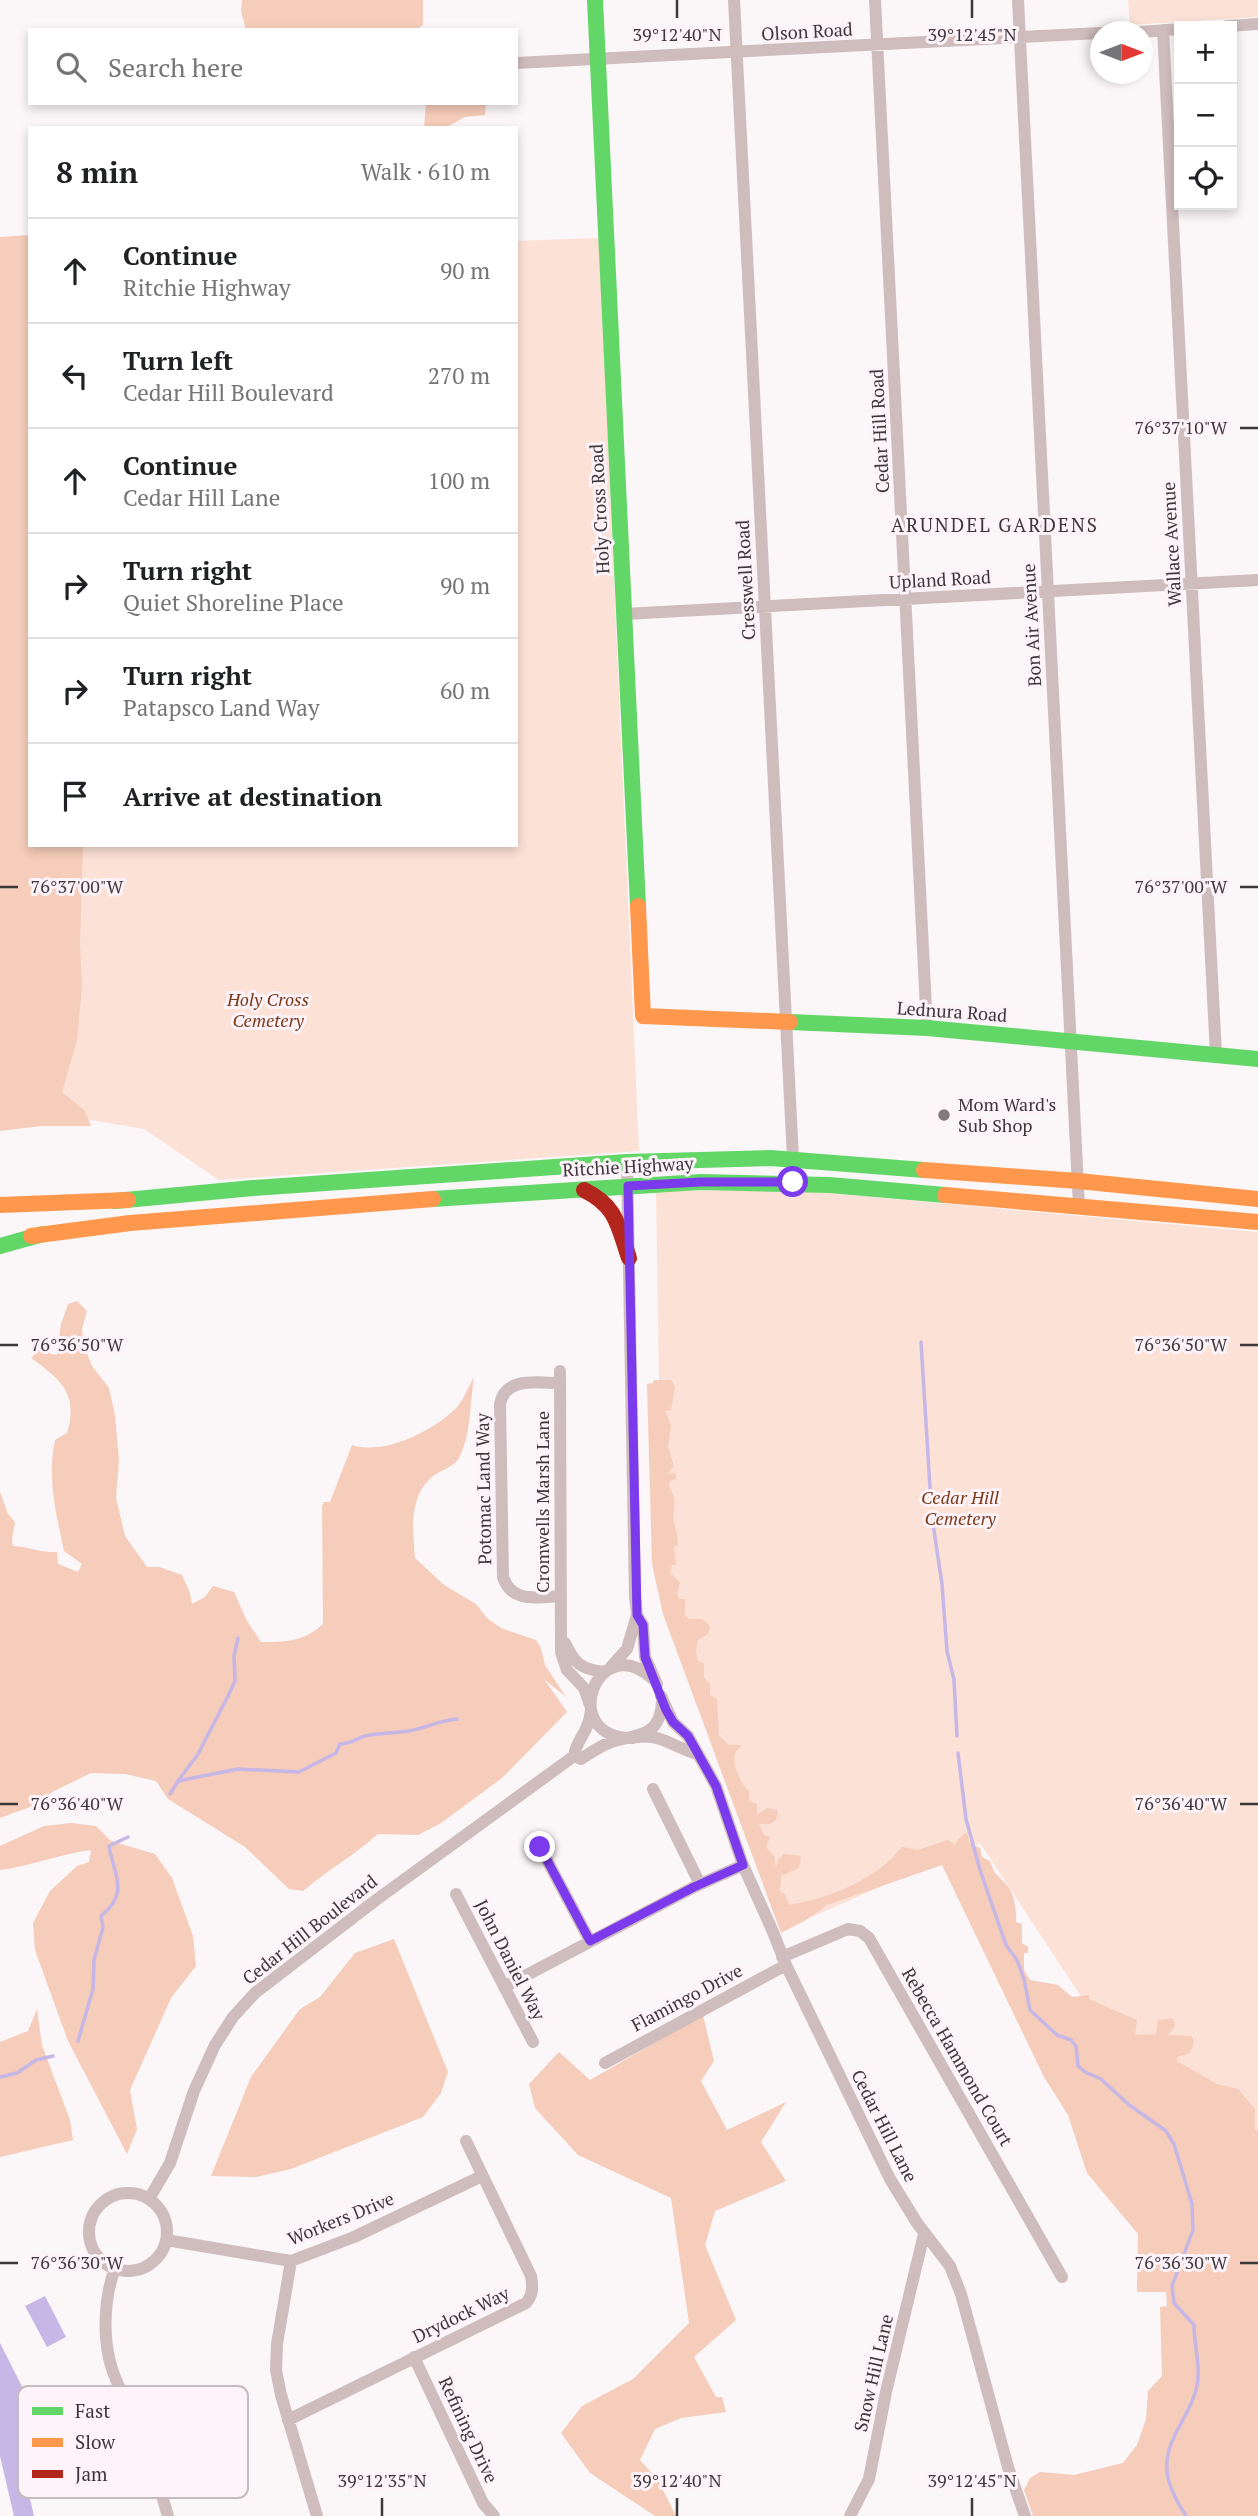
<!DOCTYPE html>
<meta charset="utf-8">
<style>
:root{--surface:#fff;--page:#f2f2f2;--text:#202124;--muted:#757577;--line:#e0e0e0}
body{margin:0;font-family:"PT Serif",serif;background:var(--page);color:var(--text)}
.controls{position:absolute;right:21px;top:21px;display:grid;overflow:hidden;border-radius:0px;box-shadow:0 4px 10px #0003}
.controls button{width:63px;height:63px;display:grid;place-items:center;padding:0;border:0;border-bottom:2px solid var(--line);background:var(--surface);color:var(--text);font:35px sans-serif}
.compass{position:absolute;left:1090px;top:21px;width:63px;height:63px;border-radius:50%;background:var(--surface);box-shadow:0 4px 10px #0003;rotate:90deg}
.stop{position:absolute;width:21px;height:21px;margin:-16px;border:5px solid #7c3aed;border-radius:50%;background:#fff}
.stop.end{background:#7c3aed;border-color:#fff;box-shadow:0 2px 7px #0008}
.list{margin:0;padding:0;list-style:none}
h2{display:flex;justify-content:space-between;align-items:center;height:91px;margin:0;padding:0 28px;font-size:30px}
h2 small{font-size:23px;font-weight:400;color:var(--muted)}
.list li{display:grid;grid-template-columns:46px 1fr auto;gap:21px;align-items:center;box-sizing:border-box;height:105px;padding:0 28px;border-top:2px solid var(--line)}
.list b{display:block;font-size:26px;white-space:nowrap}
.list p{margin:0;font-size:23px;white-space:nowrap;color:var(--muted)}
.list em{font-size:23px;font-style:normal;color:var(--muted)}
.icon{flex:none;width:38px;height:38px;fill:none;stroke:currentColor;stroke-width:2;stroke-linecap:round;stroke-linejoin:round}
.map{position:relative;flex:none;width:1258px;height:2516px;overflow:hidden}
.search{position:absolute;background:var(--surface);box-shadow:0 4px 10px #0003;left:28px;top:28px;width:490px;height:77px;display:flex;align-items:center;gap:18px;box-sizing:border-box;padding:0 24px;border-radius:0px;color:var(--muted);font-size:26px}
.panel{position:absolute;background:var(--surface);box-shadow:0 4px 10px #0003;left:28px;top:126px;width:490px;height:721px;border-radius:0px}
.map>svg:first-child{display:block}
.green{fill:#fce1d6}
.forest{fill:#f6ccba}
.water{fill:#c6b7e6}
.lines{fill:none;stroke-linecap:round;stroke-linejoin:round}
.stream{stroke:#c6b7e6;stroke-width:3.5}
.street{stroke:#cfbcbc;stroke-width:12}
.fast{stroke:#63d668;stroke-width:16}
.slow{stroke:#ff974d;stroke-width:16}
.jam{stroke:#b3261e;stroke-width:16}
.route{stroke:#7c3aed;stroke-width:9}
.ticks{fill:none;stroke:#3c383a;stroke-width:2.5}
.poi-dot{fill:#7f7a7c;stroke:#fef3f8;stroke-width:2.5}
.labels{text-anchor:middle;stroke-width:6;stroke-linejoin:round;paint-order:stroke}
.street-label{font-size:18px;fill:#3c383a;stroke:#fef3f8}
.park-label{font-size:18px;font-style:italic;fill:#7c3a19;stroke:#fef3f8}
.poi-label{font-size:18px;fill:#3c383a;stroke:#fef3f8;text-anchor:start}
.neighbourhood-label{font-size:19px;letter-spacing:2px;fill:#3c383a;stroke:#fef3f8}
.key{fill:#fef3f8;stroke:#c4bbbf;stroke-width:2}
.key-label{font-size:19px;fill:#3c383a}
.ticks-label{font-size:18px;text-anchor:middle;fill:#3c383a;stroke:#fef3f8;stroke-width:6;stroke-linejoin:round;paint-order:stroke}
</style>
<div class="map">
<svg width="1258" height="2516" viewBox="0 0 1258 2516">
<rect width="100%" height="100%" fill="#fbf6f8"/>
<!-- green -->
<path class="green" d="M1128,0H1258V17L1130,25Z
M599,238L639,1151L219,1180L144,1129L0,1105V249L30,845H516V241Z
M792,1190L1258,1232V2516L1221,2209L980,1843L791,1926L680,1625L669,1585L661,1505L656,1191Z"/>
<!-- forest -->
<path class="forest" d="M242,0H423V25L415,30H246L241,11Z
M426,103H486L485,115L465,117L445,128H424Z
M30,235V845H83L80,945L82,986L77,1040L62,1092L85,1111L91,1126H41L0,1131V237Z
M77,1301L87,1311L82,1329L84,1346L92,1366L109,1388L115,1415L119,1460L116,1498L125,1536L147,1567H159L182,1575L190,1593L192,1604L205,1597L213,1586L234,1592L247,1621L261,1642C287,1642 303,1642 323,1624L322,1506L324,1502H330L352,1445C384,1456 436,1430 458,1406C464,1398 469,1386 474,1377C470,1403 471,1435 459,1458C454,1467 441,1470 433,1476C408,1497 413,1530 415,1558L444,1585L476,1604L488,1619L501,1628L536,1640L541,1648L545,1665L566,1697L544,1679L567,1712L502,1778L441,1823L418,1835L378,1834C355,1855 327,1870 303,1891L289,1889L245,1847L168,1799L156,1781L125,1774L91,1773L54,1791L30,1807L0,1818V1492L8,1514L15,1522L12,1539L13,1546C29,1547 42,1553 57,1552L58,1564L78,1572L82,1564L64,1551C56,1513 47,1479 55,1440L67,1433C79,1393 60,1379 31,1358L44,1345L51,1354L57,1355L61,1324L68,1304Z
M654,1380H671L675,1387L671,1410L665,1411L671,1425L668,1447L674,1466L667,1474L676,1473V1479L670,1481L669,1487C680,1505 671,1505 674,1522C676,1530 678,1537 678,1546H674L676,1565H672L670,1573L680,1582L677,1594L679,1599H685V1615L689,1619H702L710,1626L708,1634L698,1640L696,1651L698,1661L704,1663V1678L710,1684V1695L717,1699L719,1735L729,1745H742C739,1748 736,1751 735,1754C731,1764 742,1786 749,1791V1801L757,1804V1815L767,1808L778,1810L776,1820L770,1824H759L764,1835L770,1837L766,1847L774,1856L776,1868L778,1860L784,1854L801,1856L799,1868L781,1876L780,1892L785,1894L789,1905C830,1898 876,1880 902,1847L918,1850L948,1840L955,1845L958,1839L967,1832L969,1842L980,1848L982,1857L990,1861C996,1877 995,1872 1006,1884C1014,1892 1017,1911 1016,1922L1022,1924V1943L1028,1947V1953H1024V1970L1030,1980L1058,1985L1072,1997L1089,1995V1999L1137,2020L1135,2035L1156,2034L1158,2020L1173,2018L1175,2026L1168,2035L1192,2036L1194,2042L1190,2053L1177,2057V2061L1217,2084L1238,2089L1255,2109V2129L1258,2131V2516H1033L1024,2490L1030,2478L1040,2472L1074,2475L1123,2463L1137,2445L1146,2419L1148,2391L1162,2376L1160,2307L1167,2306L1166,2292H1137L1138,2234L1087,2173L1068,2115L1044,2077L942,1865L827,1905L806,1920L781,1933L663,1614L652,1564L647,1384L653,1383Z
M71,1823L96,1826L111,1841L155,1854L172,1878L193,1936L196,1966L171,1998L130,2090L137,2129L127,2154L68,2041L35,1950L33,1923L50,1891L77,1866L89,1862L91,1850C60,1854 31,1866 0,1870V1846L44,1826Z
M394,1939L448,2072L441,2093L423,2117L291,2169L256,2177L211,2176L251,2077L300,2009L320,1997L355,1953Z
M37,2009L42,2045L70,2120L73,2140L0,2157V2042L28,2031Z
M703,2015L714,2061L701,2081L727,2130L786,2102L761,2142L786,2181L715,2211L705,2245L736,2320L694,2357L716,2397H722L726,2412L681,2418L655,2429L640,2460L658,2480L676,2516H655L590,2473L561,2433L582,2406L633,2379L689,2323L671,2198L578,2155L535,2108L529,2084L559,2052L590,2080Z"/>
<!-- water -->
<path class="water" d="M45,2296L66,2337L47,2347L25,2306Z
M0,2343L46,2434V2449C14,2474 29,2485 34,2516H14L0,2456Z"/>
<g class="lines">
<!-- stream -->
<path class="stream" d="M921,1342L931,1504
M933,1524L942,1584L947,1651L954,1680L957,1736
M958,1753L966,1819L980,1870L1006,1945L1017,1960L1024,1979L1030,2010L1057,2035L1071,2040L1076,2046L1078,2066L1085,2072L1101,2079L1128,2104L1166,2131L1174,2144L1192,2204L1193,2230L1172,2286L1174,2303L1194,2325C1194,2348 1202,2368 1196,2390C1192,2406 1182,2420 1175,2435C1159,2466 1168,2488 1186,2516
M178,1781L198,1754L228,1696L235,1681L234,1656L238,1638
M170,1794L178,1781L238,1769L299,1772L336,1753L340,1744C350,1744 356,1739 365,1736C380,1733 395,1733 409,1731C426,1728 437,1721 457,1719
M78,2041L93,1989L94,1960L103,1927L101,1916C130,1892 114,1876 109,1846L128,1837
M0,2077L17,2073L36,2060L53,2056"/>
<!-- street -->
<path class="street" d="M734,0L793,1158
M875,0L927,1028
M1018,0L1079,1206
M1227,26L1258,24
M1163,30L1216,1055
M1140,32L1179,29
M516,63L1100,33
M624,614L1258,580
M627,1162L635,1596L637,1615L643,1625L645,1657L657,1684
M560,1371L561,1652L567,1670L584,1688L590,1705
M560,1383C539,1383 505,1376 500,1404L503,1577C512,1604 538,1597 561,1596
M565,1643C575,1664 581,1669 604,1672
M610,1668L627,1649L637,1615
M661,1696L673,1722L688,1736L716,1786L743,1865L773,1932L786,1965L890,2179L917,2223L950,2266L961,2294L1008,2467L1025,2516
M638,1737C662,1734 675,1748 697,1754
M633,1738C556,1739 597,1627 653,1679
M574,1756L581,1759C590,1753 600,1746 611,1742C637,1734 660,1738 662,1702
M653,1789L700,1884
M540,1847L590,1941
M456,1894L533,2042
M782,1957L848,1929L860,1931L869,1938L1062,2277
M504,1987L694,1887L743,1865
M605,2063L786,1965
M89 2232a39 39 0 1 1 78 0a39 39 0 1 1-78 0Z
M149,2199L170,2163L194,2091L215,2045L233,2017L255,1993L376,1900L574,1756C576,1740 589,1732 591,1710
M166,2240L291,2261L354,2237L482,2176
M291,2261L277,2344L276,2370L281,2395L317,2516
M115,2268C104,2298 102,2338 112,2369C120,2393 134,2415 143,2438C153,2463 160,2490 168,2516
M414,2357L483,2503L494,2516
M288,2420L526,2303C533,2295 533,2287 531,2276L466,2141
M850,2516L869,2479L886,2392L924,2234"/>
<!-- fast -->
<path class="fast" d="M595,0L638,906
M790,1022L927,1028L1258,1059
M433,1199L700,1182L829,1185L945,1195
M115,1201L253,1188L627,1162L770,1158L924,1170
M0,1246L43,1234"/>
<!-- slow -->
<path class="slow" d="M638,906L643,1016L790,1022
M924,1170L1078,1181L1258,1199
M945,1195L1258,1222
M0,1205L128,1200
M31,1236L130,1223L433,1199"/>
<!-- jam -->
<path class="jam" d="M584,1190C617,1206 618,1226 629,1258"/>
</g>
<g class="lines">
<!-- route -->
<path class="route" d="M540,1847L590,1941L694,1887L743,1865L716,1786L688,1736L673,1722L666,1710L645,1657L643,1625L637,1615L628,1186L700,1182H793"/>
</g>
<!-- ticks -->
<path class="ticks" d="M677,0V18M972,0V18M1240,428H1258M0,887H18M1240,887H1258M0,1345H18M1240,1345H1258M0,1804H18M1240,1804H1258M0,2263H18M1240,2263H1258M382,2498V2516M677,2498V2516M972,2498V2516"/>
<!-- markers -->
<circle class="poi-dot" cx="944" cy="1115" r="7"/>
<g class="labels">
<!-- street labels -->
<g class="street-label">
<text transform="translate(807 32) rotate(-3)" y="6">Olson Road</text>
<text transform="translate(880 431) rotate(-93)" y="6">Cedar Hill Road</text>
<text transform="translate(600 509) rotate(-93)" y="6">Holy Cross Road</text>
<text transform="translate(1172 544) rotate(-93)" y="6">Wallace Avenue</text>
<text transform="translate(746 580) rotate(-93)" y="6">Cresswell Road</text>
<text transform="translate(940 580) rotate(-3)" y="6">Upland Road</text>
<text transform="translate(1032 625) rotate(-93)" y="6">Bon Air Avenue</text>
<text transform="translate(952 1012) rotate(4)" y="6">Lednura Road</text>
<text transform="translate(628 1167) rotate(-3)" y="6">Ritchie Highway</text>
<text transform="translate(484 1489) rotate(-91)" y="6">Potomac Land Way</text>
<text transform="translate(543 1502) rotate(-90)" y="6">Cromwells Marsh Lane</text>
<text transform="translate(310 1930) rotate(-38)" y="6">Cedar Hill Boulevard</text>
<text transform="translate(510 1960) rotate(63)" y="6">John Daniel Way</text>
<text transform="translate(687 1998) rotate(-28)" y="6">Flamingo Drive</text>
<text transform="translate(957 2057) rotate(60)" y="6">Rebecca Hammond Court</text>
<text transform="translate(884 2126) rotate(63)" y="6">Cedar Hill Lane</text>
<text transform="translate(341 2219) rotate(-22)" y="6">Workers Drive</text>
<text transform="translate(461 2315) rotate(-26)" y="6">Drydock Way</text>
<text transform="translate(874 2373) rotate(-77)" y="6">Snow Hill Lane</text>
<text transform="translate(468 2430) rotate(65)" y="6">Refining Drive</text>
</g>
<!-- park labels -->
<g class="park-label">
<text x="268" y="1006">Holy Cross<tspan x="268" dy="21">Cemetery</tspan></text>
<text x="960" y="1504">Cedar Hill<tspan x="960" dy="21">Cemetery</tspan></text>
</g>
<!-- poi labels -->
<g class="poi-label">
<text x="958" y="1111">Mom Ward's<tspan x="958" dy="21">Sub Shop</tspan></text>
</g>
<!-- neighbourhood labels -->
<g class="neighbourhood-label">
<text x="995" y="532">ARUNDEL GARDENS</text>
</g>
</g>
<!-- legend -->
<rect x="18" y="2386" width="230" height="112" rx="10" class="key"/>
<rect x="32" y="2407" width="31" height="8" fill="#63d668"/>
<rect x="32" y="2438" width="31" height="9" fill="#ff974d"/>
<rect x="32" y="2470" width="31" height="8" fill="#b3261e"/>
<g class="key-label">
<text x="75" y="2418">Fast</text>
<text x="75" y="2449">Slow</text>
<text x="75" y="2481">Jam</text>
</g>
<g class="ticks-label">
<text x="677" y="41">39°12'40"N</text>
<text x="972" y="41">39°12'45"N</text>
<text x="1181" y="434">76°37'10"W</text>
<text x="77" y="893">76°37'00"W</text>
<text x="1181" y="893">76°37'00"W</text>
<text x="1181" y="1351">76°36'50"W</text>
<text x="77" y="1351">76°36'50"W</text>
<text x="77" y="1810">76°36'40"W</text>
<text x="1181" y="1810">76°36'40"W</text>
<text x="77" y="2269">76°36'30"W</text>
<text x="1181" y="2269">76°36'30"W</text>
<text x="382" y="2487">39°12'35"N</text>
<text x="677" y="2487">39°12'40"N</text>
<text x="972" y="2487">39°12'45"N</text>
</g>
</svg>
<div class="controls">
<button>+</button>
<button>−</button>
<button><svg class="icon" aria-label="locate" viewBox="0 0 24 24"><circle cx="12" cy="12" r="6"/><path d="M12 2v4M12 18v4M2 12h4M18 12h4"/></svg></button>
</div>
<svg class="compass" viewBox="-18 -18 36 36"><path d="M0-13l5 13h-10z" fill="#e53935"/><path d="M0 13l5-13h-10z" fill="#757577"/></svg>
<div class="stop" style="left:793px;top:1182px"></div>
<div class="stop end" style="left:540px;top:1847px"></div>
<div class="search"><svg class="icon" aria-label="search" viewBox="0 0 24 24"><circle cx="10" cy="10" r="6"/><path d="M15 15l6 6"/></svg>Search here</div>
<section class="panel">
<h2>8 min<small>Walk · 610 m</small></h2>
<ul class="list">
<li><svg class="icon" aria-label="ahead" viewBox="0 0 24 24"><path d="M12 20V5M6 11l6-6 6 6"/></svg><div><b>Continue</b><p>Ritchie Highway</p></div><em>90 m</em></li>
<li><svg class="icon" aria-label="left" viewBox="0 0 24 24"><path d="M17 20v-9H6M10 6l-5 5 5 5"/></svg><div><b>Turn left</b><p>Cedar Hill Boulevard</p></div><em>270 m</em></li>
<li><svg class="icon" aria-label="ahead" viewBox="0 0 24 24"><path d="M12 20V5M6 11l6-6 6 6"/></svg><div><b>Continue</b><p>Cedar Hill Lane</p></div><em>100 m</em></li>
<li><svg class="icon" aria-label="right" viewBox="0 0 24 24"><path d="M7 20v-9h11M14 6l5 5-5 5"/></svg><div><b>Turn right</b><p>Quiet Shoreline Place</p></div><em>90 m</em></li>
<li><svg class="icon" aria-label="right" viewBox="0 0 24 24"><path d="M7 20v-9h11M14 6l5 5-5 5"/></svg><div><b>Turn right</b><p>Patapsco Land Way</p></div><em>60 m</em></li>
<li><svg class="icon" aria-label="arrive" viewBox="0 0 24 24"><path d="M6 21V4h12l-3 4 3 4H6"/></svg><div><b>Arrive at destination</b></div></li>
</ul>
</section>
</div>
